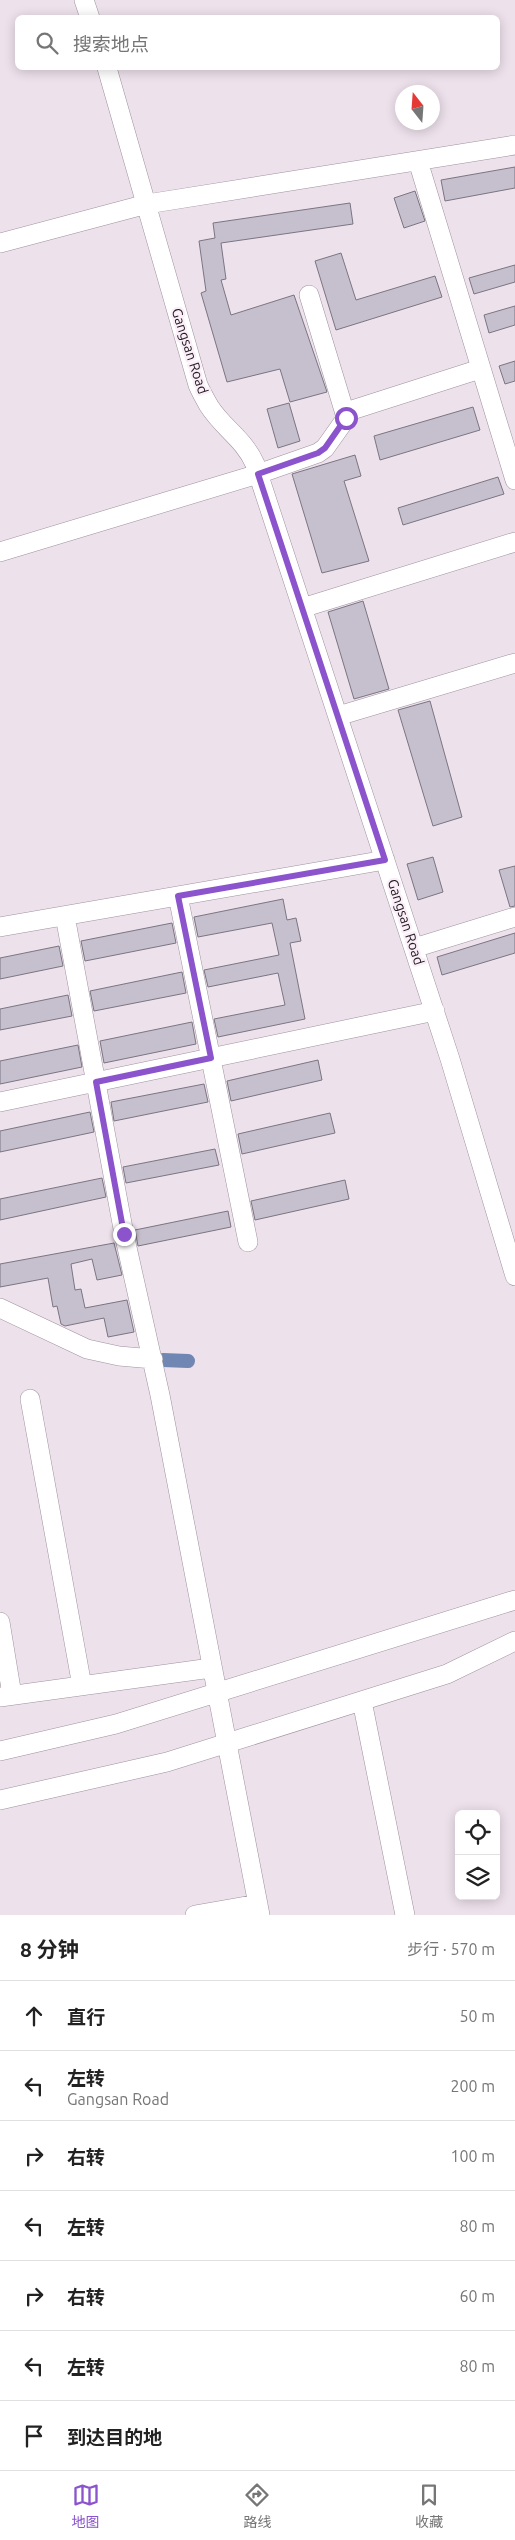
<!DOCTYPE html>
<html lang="zh">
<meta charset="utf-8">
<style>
:root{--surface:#fff;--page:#f2f2f2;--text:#222;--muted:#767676;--line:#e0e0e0;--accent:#8b54cc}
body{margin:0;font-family:Ubuntu,"Noto Sans SC",sans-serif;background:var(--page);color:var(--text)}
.controls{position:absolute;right:15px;bottom:15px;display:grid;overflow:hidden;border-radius:8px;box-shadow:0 2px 12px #0003}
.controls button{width:45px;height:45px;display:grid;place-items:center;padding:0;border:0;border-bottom:1px solid var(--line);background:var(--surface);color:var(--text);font:25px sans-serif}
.compass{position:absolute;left:395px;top:85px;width:45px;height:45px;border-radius:50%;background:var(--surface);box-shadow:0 2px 12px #0003;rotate:343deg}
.stop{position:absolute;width:15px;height:15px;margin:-11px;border:4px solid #8b54cc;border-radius:50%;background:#fff}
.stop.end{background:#8b54cc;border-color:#fff;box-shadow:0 1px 5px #0008}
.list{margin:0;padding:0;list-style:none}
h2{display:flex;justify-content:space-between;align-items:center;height:65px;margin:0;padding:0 20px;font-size:21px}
h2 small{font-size:16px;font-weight:400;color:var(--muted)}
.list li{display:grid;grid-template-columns:32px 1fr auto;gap:15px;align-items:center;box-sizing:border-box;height:70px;padding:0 20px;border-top:1px solid var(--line)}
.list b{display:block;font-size:19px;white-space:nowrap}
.list p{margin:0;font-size:16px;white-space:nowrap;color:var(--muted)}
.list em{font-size:16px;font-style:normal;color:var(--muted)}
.icon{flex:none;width:28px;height:28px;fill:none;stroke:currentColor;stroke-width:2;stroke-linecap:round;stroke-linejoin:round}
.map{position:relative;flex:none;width:515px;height:1915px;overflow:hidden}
.search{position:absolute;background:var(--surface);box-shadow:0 2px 12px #0003;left:15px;right:15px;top:15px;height:55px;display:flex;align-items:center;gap:12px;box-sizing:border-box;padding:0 18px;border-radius:8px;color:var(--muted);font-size:19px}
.sheet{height:555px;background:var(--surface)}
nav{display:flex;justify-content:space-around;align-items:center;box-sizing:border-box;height:70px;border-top:1px solid var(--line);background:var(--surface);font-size:14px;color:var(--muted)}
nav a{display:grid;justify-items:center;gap:2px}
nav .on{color:var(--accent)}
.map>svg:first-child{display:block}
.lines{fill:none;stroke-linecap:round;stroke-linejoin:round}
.canal{stroke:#7187b3;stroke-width:14}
.building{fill:#c6c0ce;stroke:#7b7582}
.minor-casing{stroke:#9e929d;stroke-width:20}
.minor{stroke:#fff;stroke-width:19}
.route{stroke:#8b54cc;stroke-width:6}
.labels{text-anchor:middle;stroke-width:4.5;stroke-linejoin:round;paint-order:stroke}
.street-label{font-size:14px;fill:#1e1a1d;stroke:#fbeef9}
</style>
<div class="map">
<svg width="515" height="1915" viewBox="0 0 515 1915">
<rect width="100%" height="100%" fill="#ede1ec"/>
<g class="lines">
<!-- canal -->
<path class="canal" d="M163,1360L188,1361"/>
</g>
<!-- building -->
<path class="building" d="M515,167V188L445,201L441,180Z
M415,191L425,221L404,228L394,198Z
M350,203L353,224L221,243L226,279L221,280L231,315L294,295L327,392L290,402L280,369L227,382L201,293L206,291L199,241L215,238L213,223Z
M341,253L356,300L435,276L442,297L336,330L315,261Z
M515,265V282L474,294L469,278Z
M515,306V325L489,333L484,315Z
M515,361V381L505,384L499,366Z
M289,403L300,441L278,448L267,409Z
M473,407L480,430L380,460L374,436Z
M355,455L361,476L344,481L369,561L322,573L292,474Z
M498,477L504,494L403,525L398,508Z
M363,601L389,689L354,699L328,612Z
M430,701L462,817L433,826L398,710Z
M433,857L443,892L418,900L407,864Z
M515,866V906L510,907L499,870Z
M283,899L287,920L296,918L301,941L290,943L305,1019L218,1037L214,1019L285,1005L278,973L208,987L204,970L279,955L272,923L198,937L194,917Z
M172,923L176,943L85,961L81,941Z
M515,933V953L442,975L437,957Z
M59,946L63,966L0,979V958Z
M182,972L186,993L94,1011L90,991Z
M68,995L72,1016L0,1030V1009Z
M192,1022L196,1044L104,1063L100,1041Z
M78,1045L82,1067L0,1084V1061Z
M318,1060L322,1080L231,1101L227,1081Z
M204,1084L208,1102L114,1121L111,1102Z
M90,1112L94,1132L0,1152V1131Z
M330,1113L335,1133L242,1154L238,1134Z
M215,1149L219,1165L126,1183L123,1167Z
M102,1178L106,1197L0,1220V1199Z
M345,1180L349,1199L255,1220L251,1201Z
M228,1211L231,1227L138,1246L135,1230Z
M114,1243L122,1275L97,1280L92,1259L71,1264L75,1290L81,1289L85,1308L127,1300L134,1332L108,1337L104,1318L65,1326L61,1324L57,1306L53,1307L48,1278L0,1287V1264Z"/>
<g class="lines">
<defs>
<path id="minor" d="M84,0L90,18
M107,68L198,385C201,392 205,399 209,406C223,428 244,439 255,464L450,1059L515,1276
M418,161L515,480
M0,243L147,204L515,145
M309,295L346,417
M0,552L258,474L318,453L325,448L352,410L480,369
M302,608L515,542
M338,716L515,663
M178,896L248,1242
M65,916L124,1234L160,1395L260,1915
M0,927L385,860
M414,948L515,917
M0,1102L435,1011
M0,1308L87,1349L119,1356L153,1359
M30,1399L82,1686
M0,1622L12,1695
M0,1697L211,1668
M362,1701L405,1915
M0,1751L116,1724L515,1600
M0,1800L167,1762L447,1674L515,1641
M195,1915L258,1904"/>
</defs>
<!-- minor casing -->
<use href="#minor" class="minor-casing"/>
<!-- minor -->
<use href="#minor" class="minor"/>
</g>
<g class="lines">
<!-- route -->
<path class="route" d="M124,1234L96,1082L211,1058L178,896L385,860L258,474L318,453L325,448L346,418"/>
</g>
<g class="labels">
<!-- street labels -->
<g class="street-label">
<text transform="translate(190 351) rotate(72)" y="5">Gangsan Road</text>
<text transform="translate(406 922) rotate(72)" y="5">Gangsan Road</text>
</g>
</g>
</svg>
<div class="controls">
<button><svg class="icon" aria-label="locate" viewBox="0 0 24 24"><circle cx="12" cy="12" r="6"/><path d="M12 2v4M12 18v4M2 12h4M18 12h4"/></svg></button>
<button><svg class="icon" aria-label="layers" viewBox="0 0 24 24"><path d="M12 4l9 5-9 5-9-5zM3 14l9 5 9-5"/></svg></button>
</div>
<svg class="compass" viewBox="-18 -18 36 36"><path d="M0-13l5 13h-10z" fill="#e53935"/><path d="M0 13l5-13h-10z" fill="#767676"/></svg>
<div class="stop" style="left:346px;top:418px"></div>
<div class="stop end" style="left:124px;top:1234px"></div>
<div class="search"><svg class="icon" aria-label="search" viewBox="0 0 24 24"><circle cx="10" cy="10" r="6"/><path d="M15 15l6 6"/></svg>搜索地点</div>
</div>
<section class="sheet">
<h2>8 分钟<small>步行 · 570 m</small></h2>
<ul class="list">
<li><svg class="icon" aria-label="ahead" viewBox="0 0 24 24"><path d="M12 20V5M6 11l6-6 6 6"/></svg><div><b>直行</b></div><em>50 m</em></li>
<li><svg class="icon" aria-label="left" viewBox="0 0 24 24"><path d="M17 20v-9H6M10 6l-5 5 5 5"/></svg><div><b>左转</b><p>Gangsan Road</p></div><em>200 m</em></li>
<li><svg class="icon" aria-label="right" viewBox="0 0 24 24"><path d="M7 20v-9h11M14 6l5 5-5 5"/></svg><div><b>右转</b></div><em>100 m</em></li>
<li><svg class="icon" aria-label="left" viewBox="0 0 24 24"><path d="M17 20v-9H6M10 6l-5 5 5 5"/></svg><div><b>左转</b></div><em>80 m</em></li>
<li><svg class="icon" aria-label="right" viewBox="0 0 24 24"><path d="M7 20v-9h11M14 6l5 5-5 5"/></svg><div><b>右转</b></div><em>60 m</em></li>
<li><svg class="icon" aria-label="left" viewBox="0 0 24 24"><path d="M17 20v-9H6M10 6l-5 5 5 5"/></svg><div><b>左转</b></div><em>80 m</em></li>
<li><svg class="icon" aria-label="arrive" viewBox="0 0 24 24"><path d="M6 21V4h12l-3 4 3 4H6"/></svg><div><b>到达目的地</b></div></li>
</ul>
</section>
<nav>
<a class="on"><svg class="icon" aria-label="map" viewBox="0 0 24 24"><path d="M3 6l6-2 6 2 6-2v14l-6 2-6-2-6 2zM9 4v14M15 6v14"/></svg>地图</a>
<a><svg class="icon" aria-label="directions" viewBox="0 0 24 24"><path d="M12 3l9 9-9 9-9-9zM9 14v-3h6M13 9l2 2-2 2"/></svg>路线</a>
<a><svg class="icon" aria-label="saved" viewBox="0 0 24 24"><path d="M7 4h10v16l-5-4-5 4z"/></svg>收藏</a>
</nav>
